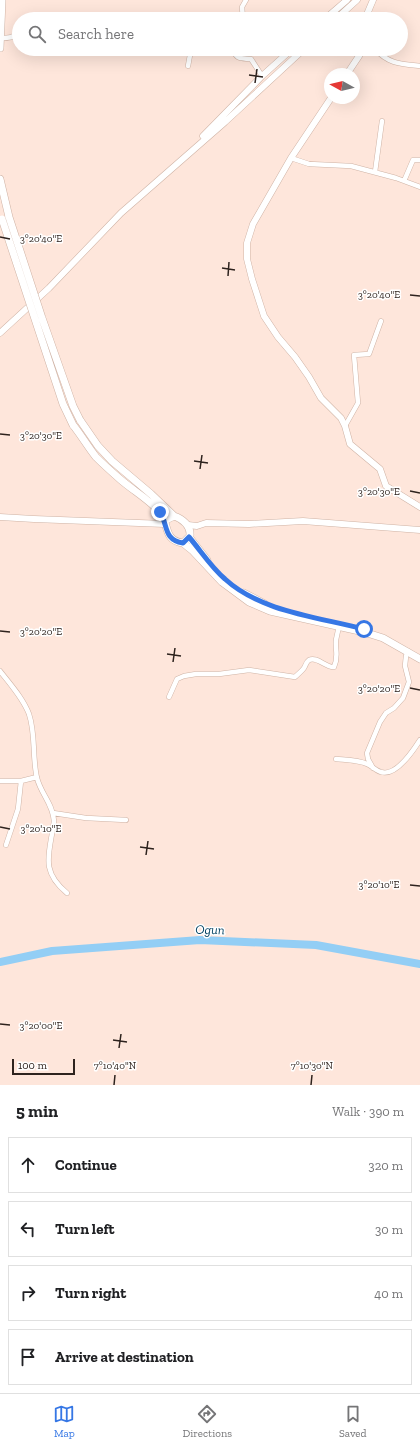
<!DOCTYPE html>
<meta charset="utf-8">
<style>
:root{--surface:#fff;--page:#f2f2f2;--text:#202124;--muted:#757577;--line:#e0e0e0;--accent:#3677e5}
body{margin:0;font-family:"Zilla Slab",serif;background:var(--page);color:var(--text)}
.compass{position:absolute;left:324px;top:68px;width:36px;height:36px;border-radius:50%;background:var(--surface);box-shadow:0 4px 16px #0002;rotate:278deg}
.scale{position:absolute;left:12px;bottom:10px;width:63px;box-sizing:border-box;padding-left:4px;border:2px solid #2e231e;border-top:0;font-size:11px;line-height:14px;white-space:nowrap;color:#2e231e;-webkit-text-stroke:3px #fff;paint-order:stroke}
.stop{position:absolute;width:12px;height:12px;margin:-9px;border:3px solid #3677e5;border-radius:50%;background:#fff}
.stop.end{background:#3677e5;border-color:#fff;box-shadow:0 1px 4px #0008}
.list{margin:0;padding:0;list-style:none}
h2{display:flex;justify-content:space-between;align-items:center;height:52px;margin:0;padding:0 16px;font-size:17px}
h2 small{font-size:13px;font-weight:400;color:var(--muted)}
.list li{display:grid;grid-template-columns:26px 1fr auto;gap:12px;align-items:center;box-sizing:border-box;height:56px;margin:0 8px 8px;padding:0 8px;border:1px solid var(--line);border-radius:0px}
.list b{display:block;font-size:15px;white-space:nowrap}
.list em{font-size:13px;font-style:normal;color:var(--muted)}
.icon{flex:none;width:22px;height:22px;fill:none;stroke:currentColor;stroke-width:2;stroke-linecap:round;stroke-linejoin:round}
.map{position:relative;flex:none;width:420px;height:1085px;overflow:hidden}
.search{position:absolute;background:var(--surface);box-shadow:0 4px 16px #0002;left:12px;right:12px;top:12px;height:44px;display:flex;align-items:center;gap:10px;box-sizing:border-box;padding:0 14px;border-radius:22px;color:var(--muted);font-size:15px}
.sheet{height:308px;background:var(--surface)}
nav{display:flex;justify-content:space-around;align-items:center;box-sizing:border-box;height:56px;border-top:1px solid var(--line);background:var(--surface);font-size:11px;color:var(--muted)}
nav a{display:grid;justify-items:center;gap:2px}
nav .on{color:var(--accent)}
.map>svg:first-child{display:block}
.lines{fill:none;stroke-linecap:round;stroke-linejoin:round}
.river{stroke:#93cef5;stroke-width:8}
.street-casing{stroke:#cfb3a5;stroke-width:5.5}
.secondary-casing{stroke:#cfb3a5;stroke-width:7}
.primary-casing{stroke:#cfb3a5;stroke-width:8}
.street{stroke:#fff;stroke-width:4.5}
.secondary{stroke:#fff;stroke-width:6}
.primary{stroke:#fff;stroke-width:7}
.primary-bridge-casing{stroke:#cfb3a5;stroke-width:8;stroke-linecap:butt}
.primary-bridge{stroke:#fff;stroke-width:7}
.route{stroke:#3677e5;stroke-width:5}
.ticks{fill:none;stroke:#2e231e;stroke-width:1.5}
.labels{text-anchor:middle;stroke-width:3;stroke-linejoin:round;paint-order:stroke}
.water-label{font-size:13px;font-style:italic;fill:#014161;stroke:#fff}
.ticks-label{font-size:10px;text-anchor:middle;fill:#2e231e;stroke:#fff;stroke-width:3;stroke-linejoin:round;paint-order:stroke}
</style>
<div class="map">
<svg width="420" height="1085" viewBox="0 0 420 1085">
<rect width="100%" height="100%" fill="#fee6db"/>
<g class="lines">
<!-- river -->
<path class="river" d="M0,962L52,951L200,940L316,945L420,964"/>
<defs>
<path id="street" d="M27,19L28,17
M243,19L242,7L246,0
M1,38C8,38 14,38 19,32
M233,49C236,60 241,58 251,59L262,76
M375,49C389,64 400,64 420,66
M188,66L190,55L195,49
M291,158L309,164L351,166L396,178L420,187
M375,172L382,121
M404,181L413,160H420
M345,426L358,403L354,355L369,354L381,321
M0,671C10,684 23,698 29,714C36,735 32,757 37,778C41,794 53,804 54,821C50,853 39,870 67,893
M169,697L177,679L184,676L196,674H219L249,670L295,677C298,674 302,671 304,668C306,665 306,662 309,660C317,656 326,668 334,667C339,656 335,651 336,640C337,635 338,631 339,626
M336,759C346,760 358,760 367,764C372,766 376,771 381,772C396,777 413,751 420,740
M373,768L368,759L367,753L380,722L386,713L394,708L403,698L409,682L405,666L406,656L408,651
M0,781H21L37,777
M53,813L86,818L126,820
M6,845L18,809L21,781"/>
<path id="secondary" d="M325,19L347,0
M336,19L357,0
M365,19L373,0
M347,74L359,56L362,49
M331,98L291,158L253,224L247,243V259L252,279L264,316L278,337L295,357L309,377L321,398L341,418L345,426L350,444L380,469L386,486L420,507
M203,136L262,76L292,49
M0,333L49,288L121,213L225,122L304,49
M0,517L34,519L165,524
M188,525L197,526L206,523L249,524L303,521L420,530"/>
<path id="primary" d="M0,48L2,0
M0,179L9,217
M80,420L98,446L112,461L151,494L174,516
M73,425C81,435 88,447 96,457C104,465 113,473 121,480C134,491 148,499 159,511C170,523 162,540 183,543L190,536C191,526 183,519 174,516L166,520L165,522
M189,537L207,560
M183,543L193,551L222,582L249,602L270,611L364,632L383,638L420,659
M244,593L265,604"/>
</defs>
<!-- street casing -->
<use href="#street" class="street-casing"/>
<!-- secondary casing -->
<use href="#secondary" class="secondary-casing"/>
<!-- primary casing -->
<use href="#primary" class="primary-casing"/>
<!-- street -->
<use href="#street" class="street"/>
<!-- secondary -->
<use href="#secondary" class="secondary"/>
<!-- primary -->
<use href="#primary" class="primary"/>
<defs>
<path id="primary-bridge" d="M9,217L42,318L73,406L80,420
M2,219L63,404L73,425"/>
</defs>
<!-- primary-bridge casing -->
<use href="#primary-bridge" class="primary-bridge-casing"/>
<!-- primary-bridge -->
<use href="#primary-bridge" class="primary-bridge"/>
</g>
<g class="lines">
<!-- route -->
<path class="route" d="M160,512C168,524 163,540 183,543L189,537C201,551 211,567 225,579C261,612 318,617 364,629"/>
</g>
<!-- ticks -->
<path class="ticks" d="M249,75L263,77M255,83L257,69M0,237L10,239M222,268L235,270M228,276L229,262M410,295L420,296M0,434L10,435M194,461L208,463M200,469L202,455M410,491L420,493M0,631L10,632M167,654L181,656M173,662L175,648M410,688L420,690M0,827L10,829M140,847L154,849M146,855L148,841M410,885L420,886M0,1024L10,1025M113,1040L127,1042M119,1048L121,1034M114,1085L115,1075M311,1085L312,1075"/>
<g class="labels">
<!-- water labels -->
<g class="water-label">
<text transform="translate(210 929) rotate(1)" y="5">Ogun</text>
</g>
</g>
<g class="ticks-label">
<text x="41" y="242">3°20'40"E</text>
<text x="379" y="298">3°20'40"E</text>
<text x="41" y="439">3°20'30"E</text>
<text x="379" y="495">3°20'30"E</text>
<text x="41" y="635">3°20'20"E</text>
<text x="379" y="692">3°20'20"E</text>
<text x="41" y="832">3°20'10"E</text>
<text x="379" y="888">3°20'10"E</text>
<text x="41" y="1029">3°20'00"E</text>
<text x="115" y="1069">7°10'40"N</text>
<text x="312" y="1069">7°10'30"N</text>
</g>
</svg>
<svg class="compass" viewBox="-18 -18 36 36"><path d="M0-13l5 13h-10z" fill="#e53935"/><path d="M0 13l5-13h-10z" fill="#757577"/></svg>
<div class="scale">100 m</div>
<div class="stop" style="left:364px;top:629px"></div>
<div class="stop end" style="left:160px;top:512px"></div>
<div class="search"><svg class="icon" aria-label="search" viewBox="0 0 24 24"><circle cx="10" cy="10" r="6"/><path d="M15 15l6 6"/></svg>Search here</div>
</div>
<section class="sheet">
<h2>5 min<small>Walk · 390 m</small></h2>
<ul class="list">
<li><svg class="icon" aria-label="ahead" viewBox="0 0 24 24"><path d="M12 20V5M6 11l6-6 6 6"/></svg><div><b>Continue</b></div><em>320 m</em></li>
<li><svg class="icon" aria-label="left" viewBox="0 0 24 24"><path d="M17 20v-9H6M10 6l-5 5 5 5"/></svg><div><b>Turn left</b></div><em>30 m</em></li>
<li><svg class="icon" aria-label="right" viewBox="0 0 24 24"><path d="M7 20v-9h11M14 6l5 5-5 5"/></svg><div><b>Turn right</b></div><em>40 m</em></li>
<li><svg class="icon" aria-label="arrive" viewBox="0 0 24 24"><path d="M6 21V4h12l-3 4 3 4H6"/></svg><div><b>Arrive at destination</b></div></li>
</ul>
</section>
<nav>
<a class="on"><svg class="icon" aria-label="map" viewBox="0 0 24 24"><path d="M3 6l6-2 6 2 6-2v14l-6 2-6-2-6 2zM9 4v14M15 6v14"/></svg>Map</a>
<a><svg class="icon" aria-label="directions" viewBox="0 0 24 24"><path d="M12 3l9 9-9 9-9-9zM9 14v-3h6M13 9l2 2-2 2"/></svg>Directions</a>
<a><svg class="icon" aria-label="saved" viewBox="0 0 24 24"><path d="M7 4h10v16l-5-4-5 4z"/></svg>Saved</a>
</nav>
